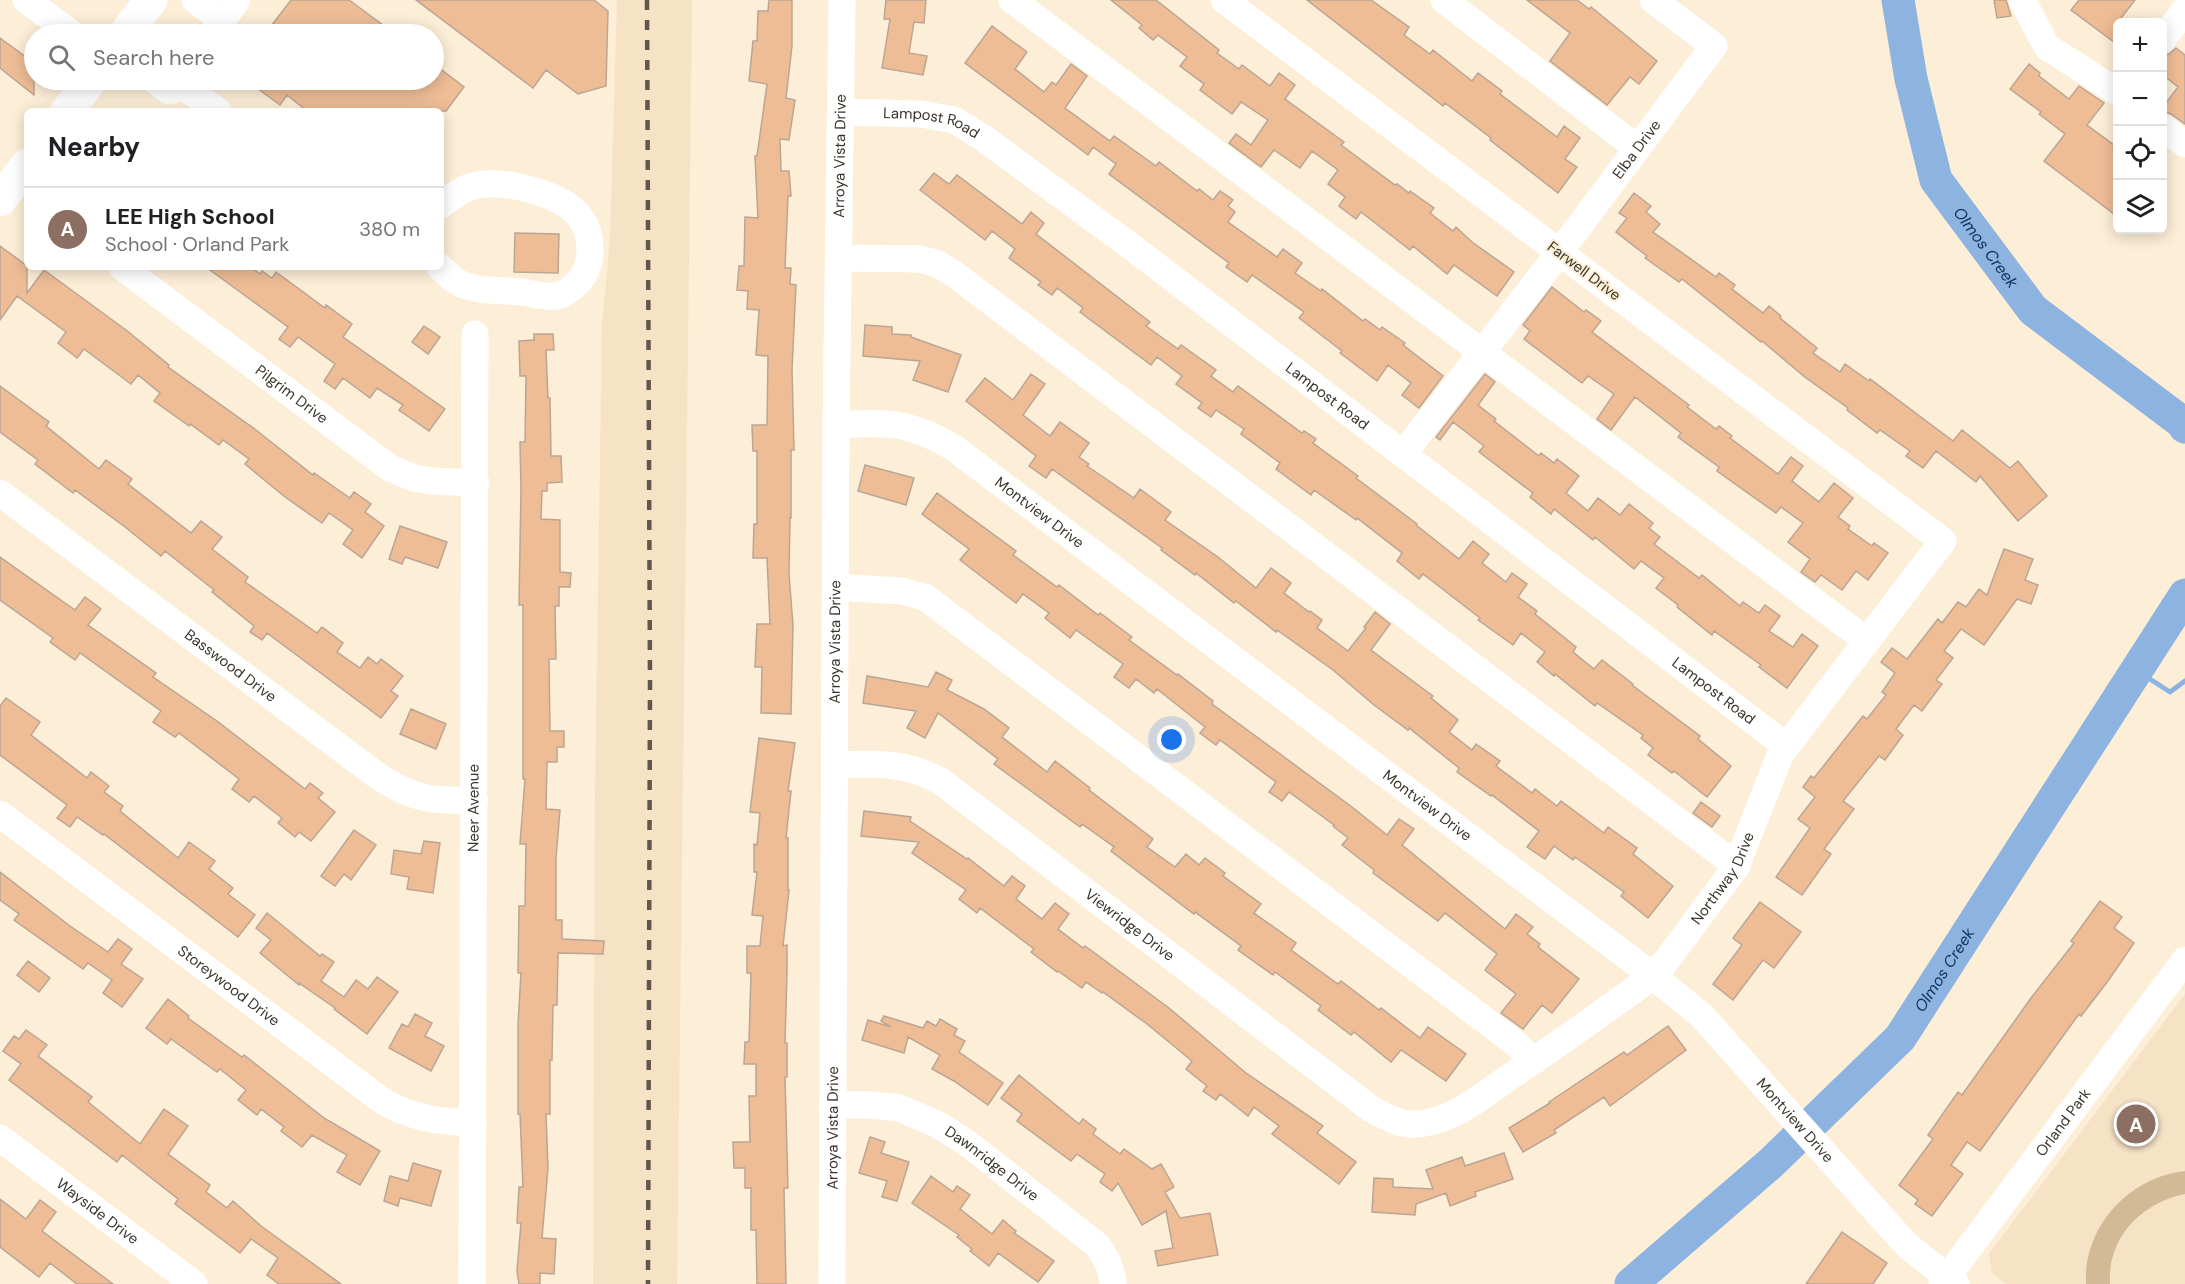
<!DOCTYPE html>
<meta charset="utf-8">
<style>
:root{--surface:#fff;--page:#f2f2f2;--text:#202124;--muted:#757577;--line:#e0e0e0;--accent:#7c3aed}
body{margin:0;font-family:"DM Sans",sans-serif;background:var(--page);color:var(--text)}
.controls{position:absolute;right:18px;top:18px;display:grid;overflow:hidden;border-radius:9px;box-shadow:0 3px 15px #0003}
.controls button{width:54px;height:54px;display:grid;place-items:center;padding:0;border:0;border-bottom:2px solid var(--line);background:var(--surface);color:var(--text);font:30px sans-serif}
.you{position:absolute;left:1172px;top:740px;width:21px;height:21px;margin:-15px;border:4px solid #fff;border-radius:50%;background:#1a73e8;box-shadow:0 0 0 9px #1a73e833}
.badge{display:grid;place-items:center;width:39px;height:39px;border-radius:50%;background:var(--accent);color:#fff;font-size:20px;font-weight:700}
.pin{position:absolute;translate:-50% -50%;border:3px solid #fff;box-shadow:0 2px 6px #0006}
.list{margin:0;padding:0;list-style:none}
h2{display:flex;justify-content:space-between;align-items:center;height:78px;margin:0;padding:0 24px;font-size:26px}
h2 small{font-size:20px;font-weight:400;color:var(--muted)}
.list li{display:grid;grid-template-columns:39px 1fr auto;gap:18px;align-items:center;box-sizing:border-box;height:84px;padding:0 24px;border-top:2px solid var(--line)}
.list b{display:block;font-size:22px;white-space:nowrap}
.list p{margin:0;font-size:20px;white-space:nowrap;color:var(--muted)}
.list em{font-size:20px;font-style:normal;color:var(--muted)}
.icon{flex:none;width:33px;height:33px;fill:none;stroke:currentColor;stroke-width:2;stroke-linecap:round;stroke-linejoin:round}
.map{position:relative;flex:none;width:2185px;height:1284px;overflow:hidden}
.search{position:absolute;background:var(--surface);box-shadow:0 3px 15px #0003;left:24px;top:24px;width:420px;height:66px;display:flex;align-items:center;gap:15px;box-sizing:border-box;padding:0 21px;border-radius:33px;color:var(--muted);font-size:22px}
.panel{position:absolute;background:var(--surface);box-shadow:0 3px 15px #0003;left:24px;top:108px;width:420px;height:162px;border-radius:9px}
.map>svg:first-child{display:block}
.built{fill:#f6e2c5}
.green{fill:#d3ba96}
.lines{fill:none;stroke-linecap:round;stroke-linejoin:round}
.stream{stroke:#8db4e0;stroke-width:5}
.river{stroke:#8db4e0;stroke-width:33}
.building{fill:#eebd96;stroke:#bba595;stroke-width:1.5}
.minor{stroke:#fff;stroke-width:27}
.major{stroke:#fff;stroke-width:33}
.rail{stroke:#60584c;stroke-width:4.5;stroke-dasharray:10 10;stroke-linecap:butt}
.labels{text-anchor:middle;stroke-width:4.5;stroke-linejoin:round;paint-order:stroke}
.street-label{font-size:15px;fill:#3a342b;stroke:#fdeed7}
.water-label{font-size:16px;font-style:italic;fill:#0d3760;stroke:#fdeed7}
</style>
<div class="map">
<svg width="2185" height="1284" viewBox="0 0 2185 1284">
<rect width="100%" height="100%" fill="#fdeed7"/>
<!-- built -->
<path class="built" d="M617,0H692L677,1284H593L595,795L602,325L610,240Z
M2185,994V1284H2006L1992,1273L1989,1254Z"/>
<!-- green -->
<path class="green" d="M2185,1171V1194C2141,1203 2107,1238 2110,1284H2086C2083,1227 2129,1177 2185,1171Z"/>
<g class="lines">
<!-- stream -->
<path class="stream" d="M2136,670L2170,692L2185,681"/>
<!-- river -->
<g class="river">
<path id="s1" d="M1898,0L1911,79L1936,180L2033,310L2183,423L2185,427"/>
<path id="s2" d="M1631,1284L1771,1163L1900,1038L2185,595"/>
</g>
</g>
<!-- building -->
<path class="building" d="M291,0H349L395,34H265Z
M416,0H594L608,11L606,86L578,94L546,70L533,88Z
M769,0H792V46L786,98L795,100L789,140L780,139L781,171H789L791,196H788L785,268H791L790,284L796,285L792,369L794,450H791V518H790L789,574L793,625L791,714L761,713L762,667H755L757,624H770L767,558H753L754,524H757V451H753L752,425H767L768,356L756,355L759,310L747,309L748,291L737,290L739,266H744L745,217L758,218L755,156H757L767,84L749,81L753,41H757L758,11H768Z
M886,0H926L924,23L914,22L909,53L927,56L923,75L882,68L890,19H884Z
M1111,0H1156L1219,50L1217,53L1239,69L1242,65L1270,86L1279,73L1295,85L1285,99L1344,142L1341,145L1395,185L1397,184L1409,193L1410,191L1434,208L1430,213L1453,231L1456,227L1472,242L1514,272L1497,296L1454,265L1447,274L1413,246L1410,250L1361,212L1356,219L1339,206L1345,197L1328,184L1338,170L1312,151L1300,168L1274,150L1261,167L1229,143L1236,134L1251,145L1268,120L1241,102L1232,114L1200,90L1204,84L1180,66L1187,57L1158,35L1153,40L1139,28L1142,25Z
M1307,0H1371L1409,27L1404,35L1430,54L1433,50L1472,81L1478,73L1502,91L1500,94L1557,137L1564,126L1580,138L1565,159L1577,167L1558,193L1490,140L1491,138L1445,103L1443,106Z
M1527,0H1577L1589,9L1591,7L1657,61L1639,84L1630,77L1607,105L1550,61L1570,33Z
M1994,0H2006L2011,16L1997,18Z
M2079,0H2135L2118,22V45L2071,10Z
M992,26L1027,52L1015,69L1044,92L1052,82L1056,85L1071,64L1087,76L1065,108L1110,141L1114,136L1156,166L1159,162L1197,191L1199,189L1213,200L1220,191L1233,200L1228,206L1235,212L1228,222L1277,257L1283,249L1302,263L1295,273L1321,291L1322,289L1363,321L1365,319L1380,330L1382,327L1405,343L1403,345L1443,376L1419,408L1402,395L1411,383L1388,365L1377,381L1340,353L1342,351L1299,318L1304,312L1252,275L1247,282L1226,267L1229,263L1109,174L1116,164L1093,147L1088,155L965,63Z
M0,38L34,63V95L0,68Z
M2176,48L2185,55V124L2171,114L2163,111V107L2178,87L2163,75V55L2169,54Z
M434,64L464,87L446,111H307L287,95L280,105L246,80H434Z
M2029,64L2040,73L2039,76L2069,99L2079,86L2104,103L2087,125L2118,148V217L2044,161L2065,134L2039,114L2041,112L2010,89Z
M934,173L949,184L957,175L1022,224L1031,212L1044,223L1036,234L1150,322L1146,326L1178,349L1181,345L1216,370L1211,376L1233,392L1238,386L1302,433L1304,431L1316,439L1313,443L1358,476L1356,478L1417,524L1416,525L1459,559L1473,541L1489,554L1482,563L1506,582L1512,573L1527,584L1518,597L1537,611L1535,614L1576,647L1573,652L1594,669L1602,660L1633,684L1632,685L1700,736L1698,739L1731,766L1707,797L1674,771L1672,773L1648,755L1653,748L1641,738L1643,735L1597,703L1595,706L1555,674L1554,676L1537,662L1545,652L1521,633L1513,645L1478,620L1480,618L1423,574L1419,579L1397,561L1402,553L1357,518L1356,520L1314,490L1311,495L1276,469L1280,463L1241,434L1244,429L1216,410L1211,417L1198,408L1202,403L1176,384L1182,376L1157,357L1151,365L1080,312L1083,308L1057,288L1052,295L1038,285L1041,282L1009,258L1015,249L992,231L985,240L920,190Z
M1634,193L1651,206L1646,212L1660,224L1653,232L1716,277L1719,273L1735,285L1732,289L1763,313L1769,306L1781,316L1780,318L1817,348L1813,353L1840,372L1845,364L1869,381L1870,379L1953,441L1962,430L2010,468L2018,461L2047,496L2018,521L1980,476L1976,482L1936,451L1923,468L1906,456L1910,451L1880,430L1877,433L1847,410L1848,408L1806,378L1762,341L1761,342L1682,279L1679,282L1645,258L1647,256L1616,232L1627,218L1619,213Z
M515,233L559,234L558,273L514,272Z
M0,246L27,266V293L44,270L126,330L169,365L168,367L256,430L313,475L314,473L350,498L354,492L371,504L365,512L384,526L362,558L343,544L353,530L329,513L322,523L285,497L245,464L249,459L223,440L219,445L190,424L189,426L154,401L160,393L138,375L131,384L84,349L77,358L58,343L66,332L17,296L0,320Z
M206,267H251L260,274L262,271L272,278L276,272L325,308L326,305L352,324L343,337L445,409L429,431L399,410L403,405L377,388L370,398L343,378L335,389L324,381L335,364L298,337L290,347L279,339L288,327Z
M1552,287L1584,312L1586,310L1601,321L1592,332L1689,405L1687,407L1716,429L1719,426L1732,436L1730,438L1778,474L1791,457L1803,466L1792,481L1819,502L1834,483L1853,498L1838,517L1850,526L1848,529L1872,546L1874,543L1888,553L1868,580L1856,571L1842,590L1821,575L1815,582L1801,572L1810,559L1788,542L1803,523L1781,507L1776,513L1717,471L1719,467L1678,437L1681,433L1635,397L1611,430L1597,419L1614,394L1588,376L1582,383L1524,339L1530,331L1523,325Z
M865,325L892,327V334L911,335V337L961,355L948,392L913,380L920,361L863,356Z
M424,326L440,337L428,354L412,342Z
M534,334H553L554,350H546L548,398H550L551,456H561L562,482L547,483V491H542L541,519L560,520V572L571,573L570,587H559V606H555L556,659H549L550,731H564V747H557V762H547L546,809L560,810L556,858V920H562V939L604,941L603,954L558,953L557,1005H553L552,1060H550V1114H546L548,1168L542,1238L556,1239L554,1274L540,1273V1284H519L517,1271L521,1223H517L519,1187H523L520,1114H518V1024L521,973H518L519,906H525L526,844H520L525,779H523V605H519L521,490L520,442H525L526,376H520L519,341L534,340Z
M1031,374L1045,384L1023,415L1050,436L1060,422L1089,443L1079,457L1089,464L1087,466L1134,498L1140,489L1171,512L1165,520L1218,557L1256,588L1271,568L1291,583L1284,593L1309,612L1310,611L1322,620L1317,628L1348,651L1366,628L1364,627L1375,612L1390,624L1371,650L1433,696L1431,698L1458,720L1449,732L1472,750L1476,744L1500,761L1496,766L1532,793L1535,789L1557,806L1561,801L1604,833L1608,827L1637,848L1633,854L1673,886L1648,918L1621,896L1624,892L1575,857L1573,860L1554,846L1545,859L1527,847L1539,831L1492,795L1491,796L1457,772L1459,768L1409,728L1408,730L1374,705L1333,670L1277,630L1276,632L1236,601L1234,603L1196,573L1195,575L1161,550L1162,548L1052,469L1046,478L1029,466L1036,456L966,401L985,378L1013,400Z
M1485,374L1495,382L1478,405L1496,419L1494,421L1539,456L1541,453L1554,463L1557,459L1579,476L1566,493L1588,511L1598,498L1620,515L1629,504L1653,523L1649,528L1660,537L1654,544L1699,578L1702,575L1740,606L1743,602L1759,613L1765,605L1780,616L1769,631L1793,647L1802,634L1818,646L1787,688L1759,667L1761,665L1714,631L1712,635L1677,607L1678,605L1656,588L1664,578L1641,561L1634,569L1595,537L1593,540L1554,509L1551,514L1530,497L1533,493L1479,452L1484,446L1453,422L1440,440L1436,437Z
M0,386L49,422L46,426L99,469L106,460L132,479L128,484L191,533L201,521L222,537L212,549L248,577L245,582L317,633L322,627L343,643L337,652L360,668L368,657L377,664L381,659L403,676L391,691L398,696L381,718L267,633L262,640L250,632L254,626L212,592L214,590L165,551L161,556L125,527L75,490L73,493L35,464L38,460L0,432Z
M865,465L914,478L906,505L858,491Z
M937,493L1016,551L1013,555L1057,587L1059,585L1098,615L1100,613L1132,637L1129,640L1177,675L1178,674L1213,701L1212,704L1352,807L1387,835L1399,819L1414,829L1402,845L1505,929L1516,914L1533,927L1527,934L1540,944L1538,947L1579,979L1552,1013L1542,1005L1523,1029L1501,1013L1516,994L1485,970L1497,954L1445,913L1438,921L1373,873L1374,870L1342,845L1348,838L1333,826L1334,825L1289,792L1282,801L1269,792L1276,782L1220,740L1216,745L1200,733L1205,727L1157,689L1154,693L1136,679L1129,688L1114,677L1123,664L1076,630L1070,638L1045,618L1049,613L1023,594L1016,603L960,560L969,549L922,514Z
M400,526L447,542L438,568L405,557L402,564L389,559Z
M2004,549L2033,559L2025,580L2038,585L2031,604L2017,599L1984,645L1961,629L1944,651L1953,658L1936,680L1942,684L1922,711L1914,705L1896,729L1903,735L1885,760L1879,756L1843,801L1854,809L1824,849L1831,854L1802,895L1776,877L1810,828L1798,819L1815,797L1803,787L1811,776L1814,778L1863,716L1867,719L1886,695L1882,692L1895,673L1881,662L1892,648L1907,659L1938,619L1942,623L1958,602L1966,607L1979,589L1987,595Z
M0,557L75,610L85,597L101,609L88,625L156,673L153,677L217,721L305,789L310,783L323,793L318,798L335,812L311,841L299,832L295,837L278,823L282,818L254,796L249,802L232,789L239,779L179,733L175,737L153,722L161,711L80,653L75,660L50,642L53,638L0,600Z
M936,672L952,680L947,690L984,709L1009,728L1002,737L1047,772L1055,761L1090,788L1089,790L1153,839L1147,847L1175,867L1186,854L1199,865L1205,858L1225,873L1223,876L1261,904L1254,913L1296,943L1291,950L1338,984L1341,981L1379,1010L1381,1008L1420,1038L1428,1027L1466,1054L1446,1081L1401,1050L1391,1062L1354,1032L1351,1035L1318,1010L1321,1006L1275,972L1273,975L1238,950L1241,946L1195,912L1194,914L1111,851L1114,847L1082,824L1080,827L994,764L998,759L938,713L925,738L907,728L916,711L863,703L867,676L928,687Z
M6,698L40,722L31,735L87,778L91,772L109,786L104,792L123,806L120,811L178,858L189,842L215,861L209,869L233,888L228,894L255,915L238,937L104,834L103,835L77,817L70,827L57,818L67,805L0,755V706Z
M411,709L446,724L436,749L400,734Z
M759,738L795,743L788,791H791L786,838H788V890H789L783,946L787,945V972L785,1043H787V1077H785L788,1188H784L786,1284H757L756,1230H751V1188H745V1168H734L733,1142H750L749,1096H756V1064H744L745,1042H749L751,973H747V946H760L763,916L752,915L757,872H754V844L757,845L760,813L750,812Z
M1701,802L1720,816L1712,827L1693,813Z
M864,811L911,817L910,821L967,859L968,858L1004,886L1012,876L1025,886L1016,899L1042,919L1055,903L1069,914L1058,929L1083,948L1085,946L1169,1008L1246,1073L1323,1126L1317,1133L1356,1162L1339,1184L1272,1134L1279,1126L1254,1107L1248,1116L1220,1094L1216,1100L1203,1091L1207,1086L1186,1069L1192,1061L1147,1024L1103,992L1102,993L1086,982L1082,988L1058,971L1057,972L1031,952L1034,949L980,908L977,913L959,899L966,890L912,853L919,842L861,836Z
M354,830L376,845L351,880L344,874L335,886L321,876Z
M424,841L440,843L433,893L407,889L409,877L391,874L394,850L421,854Z
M0,872L70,926L108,952L118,939L132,949L121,964L143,979L122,1007L103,993L112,980L88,963L83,969L14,920L19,914L0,900Z
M2100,901L2122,917L2114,928L2134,943L2108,981L2081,1016L2079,1014L1980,1151L1967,1142L1951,1165L1963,1174L1932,1216L1915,1204L1918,1200L1899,1185L1933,1139L1928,1135L1958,1092L1962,1095L2031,998L2074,943L2071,941Z
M1760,902L1801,932L1774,968L1763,960L1733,1000L1713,984L1742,945L1733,938Z
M267,913L320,956L322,954L334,962L321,981L344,997L356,980L368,989L377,977L398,992L367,1034L334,1009L335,1008L299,983V985L260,953L271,940L256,928Z
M28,961L50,978L39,992L17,975Z
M168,999L189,1016L188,1018L242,1057L244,1055L324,1118L380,1151L360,1185L337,1172L347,1155L312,1135L302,1147L281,1131L284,1127L261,1109L257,1115L238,1100L246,1090L220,1069L217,1072L171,1039L167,1044L146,1028Z
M415,1014L432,1023L425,1036L444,1046L431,1071L389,1048L402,1024L408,1027Z
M884,1016L923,1028L927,1021L936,1026L940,1019L957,1029L954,1035L965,1041L959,1052L1003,1083L988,1105L954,1081L932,1069L940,1055L908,1037L904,1053L862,1040L868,1020L891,1027L881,1021Z
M1668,1026L1686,1050L1610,1106L1604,1097L1554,1130L1556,1133L1523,1152L1509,1128L1550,1103L1549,1102L1624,1052L1627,1055Z
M26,1030L47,1045L38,1056L92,1097L88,1102L140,1144L164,1109L188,1126L168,1154L210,1185L206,1192L227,1208L233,1201L261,1226L341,1284H279L267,1275L278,1258L251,1239L240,1253L175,1204L178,1199L122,1155L117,1162L9,1080L21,1064L3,1051L14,1036L19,1039Z
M1019,1075L1079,1124L1083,1119L1096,1129L1093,1134L1120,1154L1124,1149L1152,1169L1161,1164L1174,1187L1165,1192L1180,1218L1210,1213L1218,1255L1158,1266L1155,1251L1173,1248L1166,1211L1142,1225L1118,1183L1112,1191L1100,1182L1105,1174L1077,1154L1071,1161L1017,1121L1022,1114L1001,1098Z
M870,1137L885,1142L881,1153L909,1162L897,1201L882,1197L887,1181L859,1173Z
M1504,1153L1513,1179L1475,1192L1476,1196L1450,1206L1446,1193L1416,1204L1415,1215L1372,1212L1374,1178L1393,1179V1187L1433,1189L1426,1170L1462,1157L1465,1166Z
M413,1163L441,1171L431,1206L400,1198L398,1206L384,1201L390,1176L408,1181Z
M931,1176L953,1192L957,1186L970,1195L960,1209L992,1234L1003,1220L1016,1231L1014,1233L1054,1261L1038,1282L998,1253L989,1266L970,1251L972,1249L957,1237L959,1235L912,1203Z
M0,1199L26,1219L40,1200L56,1212L42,1231L113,1284H77L50,1263L39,1277L0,1247Z
M1842,1232L1887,1263L1873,1284H1806Z"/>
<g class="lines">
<!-- minor -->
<g class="minor">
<path d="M26,0L72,34"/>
<path d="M195,0L222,20"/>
<path d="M1012,0L1867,641"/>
<path d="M1444,0L1637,148"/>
<path d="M2022,0L2047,47L2118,92"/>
<path d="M212,34L237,0"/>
<path d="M2162,40L2185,10"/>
<path d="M154,80L169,91L173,90L180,80"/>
<path d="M178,83L218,111"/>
<path id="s3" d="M841,112L921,114L954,120L982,137L1133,248L1786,746"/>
<path d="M2162,127L2185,144"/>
<path d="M839,258L919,259L936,263L954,274L1737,866"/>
<path id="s4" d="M122,267L390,468L414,478L431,481L476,483"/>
<path d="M440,267C445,272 451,278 457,282C475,292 501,290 521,292C531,293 547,298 557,296C562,295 569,290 573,287C594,270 595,237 579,216C561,193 505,180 477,185C462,188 452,197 441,205"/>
<path id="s5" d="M836,425C887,422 909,421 954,448L1653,976L1702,1016L1893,1230L1909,1247L1956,1284"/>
<path id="s6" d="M1403,454L1559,253L1714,46L1653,0"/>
<path id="s7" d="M0,493L379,777C417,801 432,800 475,801"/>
<path d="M836,587L901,591L925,597L1515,1043L1534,1061"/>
<path id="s8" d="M835,765C874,763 907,762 942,782L1371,1109C1383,1115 1399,1125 1413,1124C1450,1124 1482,1096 1511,1076C1559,1044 1606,1010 1653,976L1667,960L1736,867L1780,755L1943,541L1224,0"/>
<path id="s9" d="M0,814L381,1100C413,1119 437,1121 473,1123"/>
<path id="s10" d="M832,1105H873L899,1108L937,1124L967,1143L1097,1245C1106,1258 1112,1269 1113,1284"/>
<path id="s11" d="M0,1138L194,1284"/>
<path id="s12" d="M472,1284L475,334"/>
<path id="s13" d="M832,1284L836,425L842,0"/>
<path id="s14" d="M1942,1284L2185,960"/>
</g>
<!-- major -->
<path class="major" d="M125,34L151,0
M67,111L91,80
M0,200L27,165"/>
<!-- rail -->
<path class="rail" d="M647,0L650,683L648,1284"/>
</g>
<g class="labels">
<!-- street labels -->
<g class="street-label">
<text dy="5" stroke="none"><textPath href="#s3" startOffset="92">Lampost Road</textPath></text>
<text dy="5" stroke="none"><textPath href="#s6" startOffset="384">Elba Drive</textPath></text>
<text dy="5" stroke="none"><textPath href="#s13" startOffset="1128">Arroya Vista Drive</textPath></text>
<text transform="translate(1584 271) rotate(37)" y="5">Farwell Drive</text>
<text dy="5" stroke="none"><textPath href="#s4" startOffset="212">Pilgrim Drive</textPath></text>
<text dy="5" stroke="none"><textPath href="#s3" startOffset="578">Lampost Road</textPath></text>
<text dy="5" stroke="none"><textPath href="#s5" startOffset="230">Montview Drive</textPath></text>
<text dy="5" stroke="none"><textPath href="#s13" startOffset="642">Arroya Vista Drive</textPath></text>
<text dy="5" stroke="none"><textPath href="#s7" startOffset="288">Basswood Drive</textPath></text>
<text dy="5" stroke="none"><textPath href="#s3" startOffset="1064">Lampost Road</textPath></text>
<text dy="5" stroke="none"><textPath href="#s5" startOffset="716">Montview Drive</textPath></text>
<text dy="5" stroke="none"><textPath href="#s12" startOffset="476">Neer Avenue</textPath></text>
<text dy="5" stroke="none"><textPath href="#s8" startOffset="1100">Northway Drive</textPath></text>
<text dy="5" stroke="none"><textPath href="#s8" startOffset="346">Viewridge Drive</textPath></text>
<text dy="5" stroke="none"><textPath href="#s9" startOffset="286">Storeywood Drive</textPath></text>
<text dy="5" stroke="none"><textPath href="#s5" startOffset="1202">Montview Drive</textPath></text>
<text dy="5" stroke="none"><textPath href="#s14" startOffset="202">Orland Park</textPath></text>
<text dy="5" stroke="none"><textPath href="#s13" startOffset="156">Arroya Vista Drive</textPath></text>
<text dy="5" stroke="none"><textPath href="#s10" startOffset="176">Dawnridge Drive</textPath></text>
<text dy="5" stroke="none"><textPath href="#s11" startOffset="122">Wayside Drive</textPath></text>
</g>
<!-- water labels -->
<g class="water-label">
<text dy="6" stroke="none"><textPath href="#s1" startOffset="268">Olmos Creek</textPath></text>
<text dy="6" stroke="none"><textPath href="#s2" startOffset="446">Olmos Creek</textPath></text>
</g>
</g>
</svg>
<div class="controls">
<button>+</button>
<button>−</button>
<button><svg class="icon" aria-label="locate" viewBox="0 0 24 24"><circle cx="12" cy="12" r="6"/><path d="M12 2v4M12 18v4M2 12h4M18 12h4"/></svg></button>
<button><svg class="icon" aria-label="layers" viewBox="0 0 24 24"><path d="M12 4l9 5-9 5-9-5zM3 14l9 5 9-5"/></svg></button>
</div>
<div class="you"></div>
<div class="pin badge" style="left:2136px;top:1124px;background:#8d6e63">A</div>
<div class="search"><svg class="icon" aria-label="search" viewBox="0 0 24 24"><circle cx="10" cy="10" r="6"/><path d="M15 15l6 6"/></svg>Search here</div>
<section class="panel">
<h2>Nearby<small></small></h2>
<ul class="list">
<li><span class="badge" style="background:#8d6e63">A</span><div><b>LEE High School</b><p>School · Orland Park</p></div><em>380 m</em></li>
</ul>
</section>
</div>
